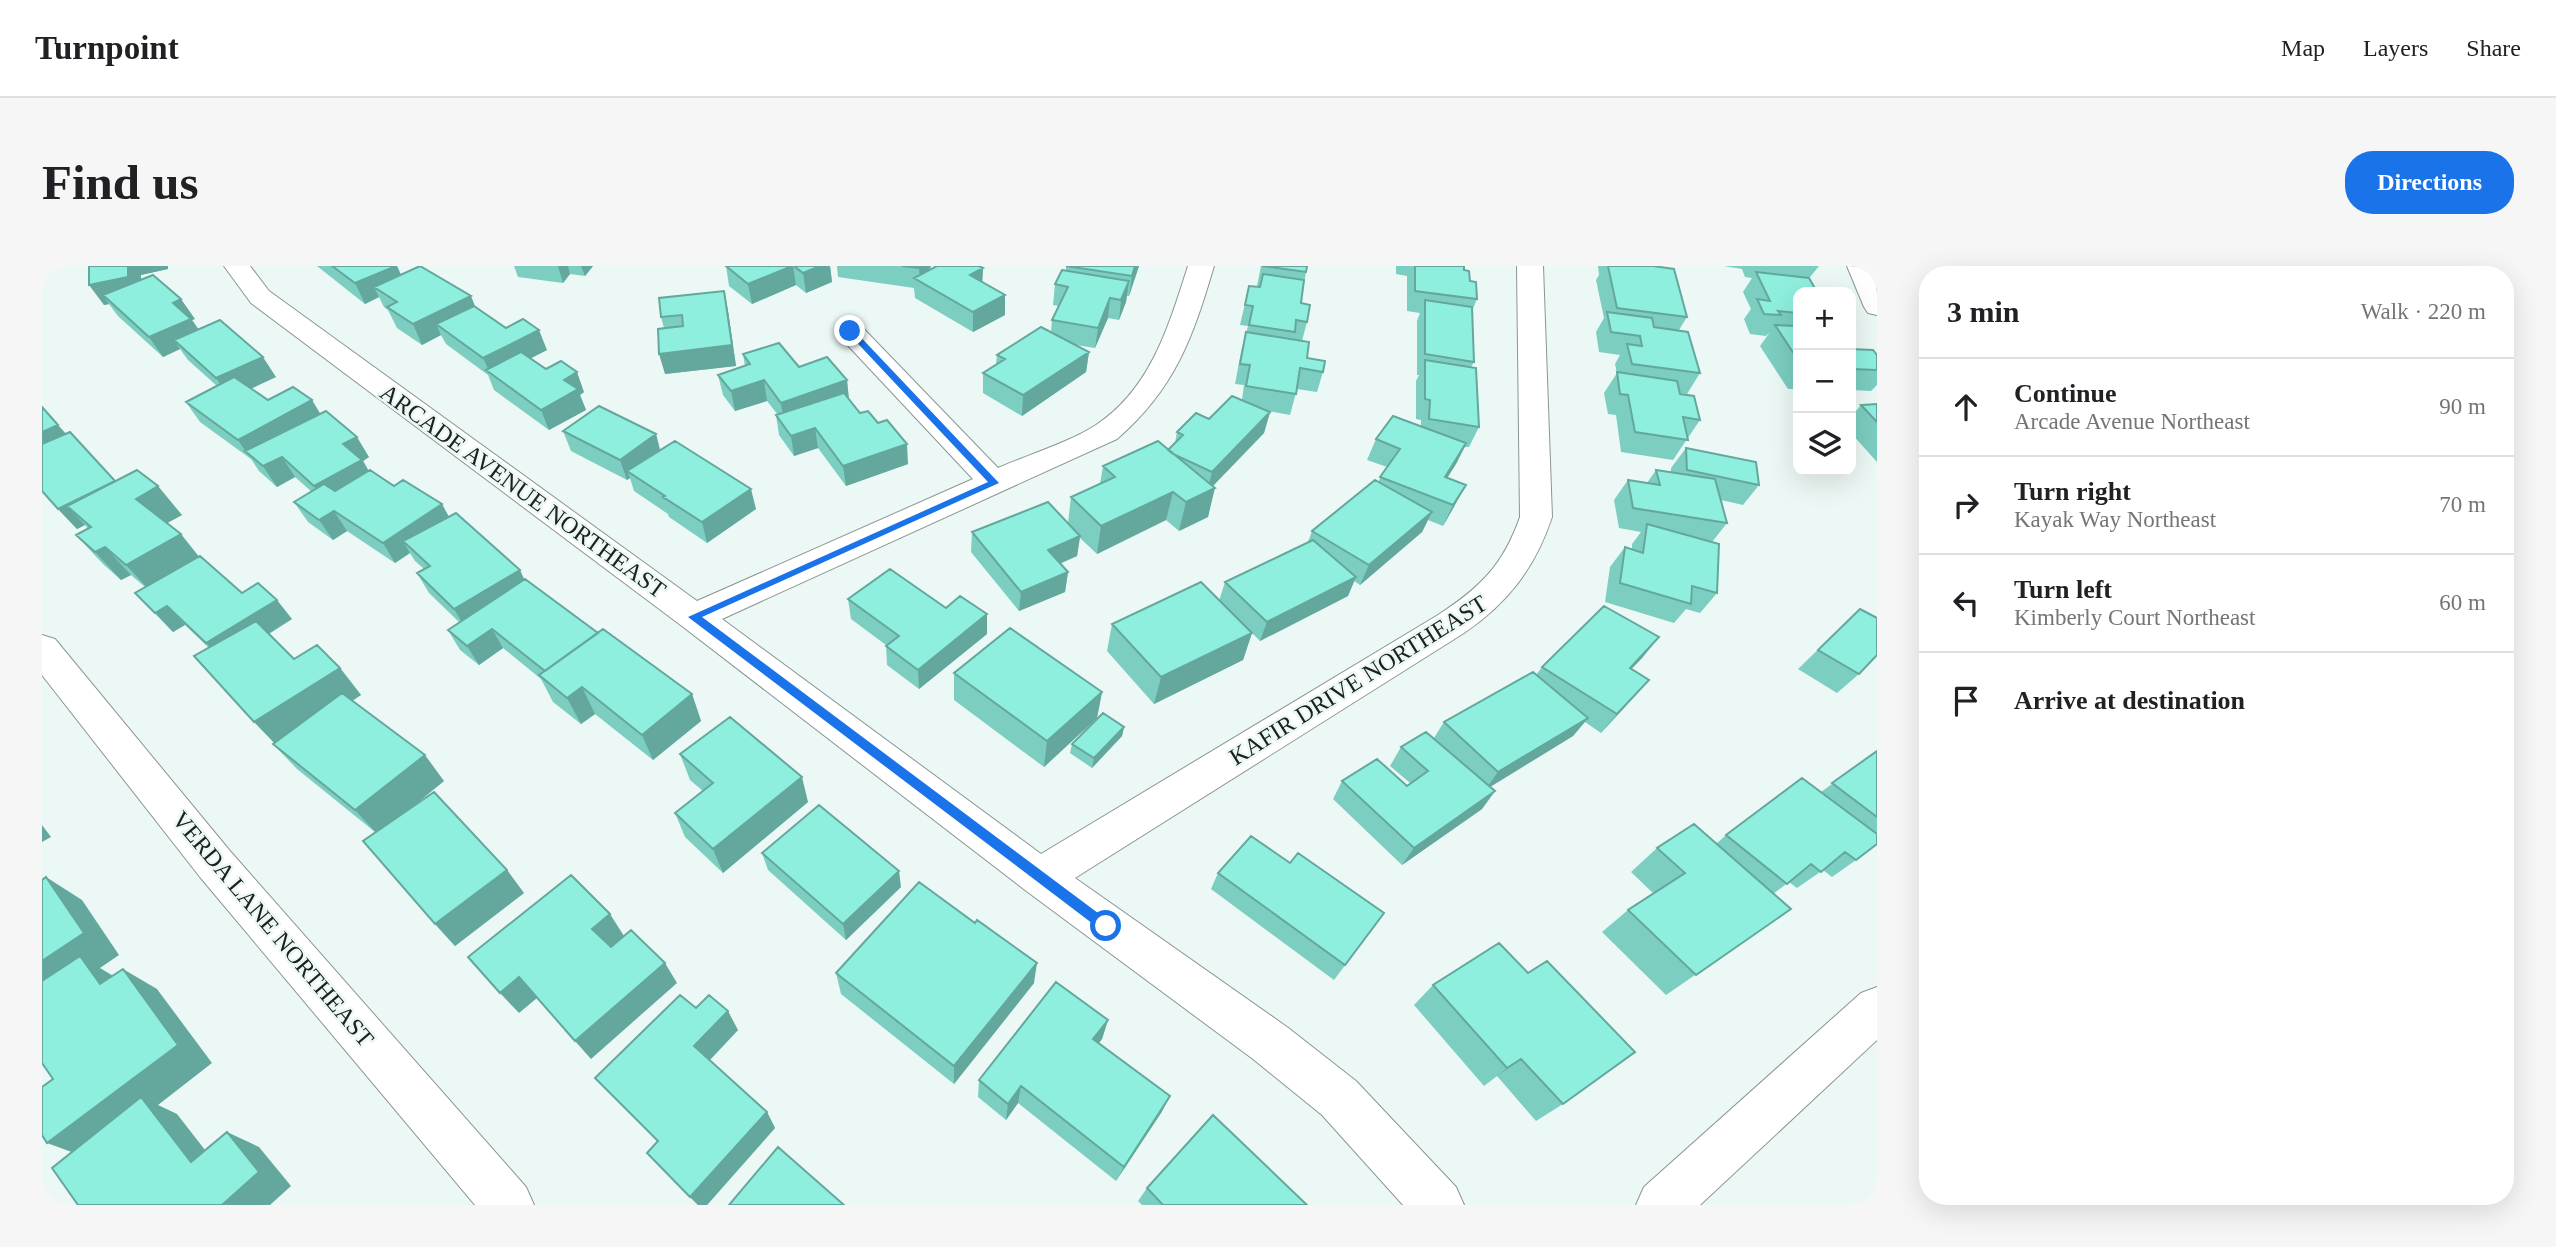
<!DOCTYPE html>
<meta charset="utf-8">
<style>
:root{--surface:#fff;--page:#f6f6f6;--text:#202124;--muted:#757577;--line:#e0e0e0;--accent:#1a73e8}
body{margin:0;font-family:"Times New Roman",serif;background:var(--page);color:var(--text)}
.controls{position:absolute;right:21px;top:21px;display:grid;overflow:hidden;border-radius:14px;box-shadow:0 7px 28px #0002}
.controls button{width:63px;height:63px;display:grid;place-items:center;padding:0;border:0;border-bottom:2px solid var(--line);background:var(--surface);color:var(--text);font:35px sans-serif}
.stop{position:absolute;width:21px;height:21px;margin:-16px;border:5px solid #1a73e8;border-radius:50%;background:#fff}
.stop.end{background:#1a73e8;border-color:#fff;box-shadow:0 2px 7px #0008}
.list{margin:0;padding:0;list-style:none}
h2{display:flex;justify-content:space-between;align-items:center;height:91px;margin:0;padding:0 28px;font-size:30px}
h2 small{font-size:23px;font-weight:400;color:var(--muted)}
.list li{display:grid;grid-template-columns:46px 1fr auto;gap:21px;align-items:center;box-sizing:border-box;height:98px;padding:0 28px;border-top:2px solid var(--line)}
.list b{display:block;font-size:26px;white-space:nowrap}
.list p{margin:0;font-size:23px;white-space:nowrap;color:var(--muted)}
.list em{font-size:23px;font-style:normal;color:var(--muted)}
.icon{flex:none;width:38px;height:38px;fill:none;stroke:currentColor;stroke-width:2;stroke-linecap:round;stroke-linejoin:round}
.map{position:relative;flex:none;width:1835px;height:939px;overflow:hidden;border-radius:28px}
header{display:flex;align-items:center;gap:42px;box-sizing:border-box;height:98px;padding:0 35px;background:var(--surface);border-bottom:2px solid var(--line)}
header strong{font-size:33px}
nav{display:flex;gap:38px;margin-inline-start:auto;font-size:24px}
.intro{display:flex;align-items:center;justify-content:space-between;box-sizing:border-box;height:168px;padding:0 42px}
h1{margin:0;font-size:49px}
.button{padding:18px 32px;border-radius:28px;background:var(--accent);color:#fff;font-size:24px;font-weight:700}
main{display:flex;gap:42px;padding:0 42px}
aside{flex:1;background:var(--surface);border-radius:28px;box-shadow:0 7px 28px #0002}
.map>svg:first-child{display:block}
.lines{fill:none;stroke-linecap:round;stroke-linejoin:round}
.street-casing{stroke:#8b9693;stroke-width:2}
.street{fill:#fff;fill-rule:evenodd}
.wall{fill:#7bcec0}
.shaded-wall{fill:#64a79c}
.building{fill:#8fefdf;stroke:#64a79c;stroke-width:2}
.route{fill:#1a73e8}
.labels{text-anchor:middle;stroke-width:5;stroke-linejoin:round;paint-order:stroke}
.street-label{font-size:24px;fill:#1c201f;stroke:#ecf8f5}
</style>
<header>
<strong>Turnpoint</strong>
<nav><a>Map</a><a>Layers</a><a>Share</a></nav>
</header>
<div class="intro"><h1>Find us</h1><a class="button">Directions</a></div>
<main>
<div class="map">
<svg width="1835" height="939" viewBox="0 0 1835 939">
<rect width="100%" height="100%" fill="#ecf8f5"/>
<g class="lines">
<defs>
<path id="street" d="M182,0H208L227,25L655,335L931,213L798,71L794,65L798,59L808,57L818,59L956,202C986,189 1028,176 1054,159C1109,123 1127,59 1146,0H1172C1151,71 1133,123 1075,173L680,353L999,588L1396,349C1439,321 1461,299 1478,251L1475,0H1501L1510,251C1493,302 1466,337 1422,367L1033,612L1245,761L1314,815L1414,921L1422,939H1361L1280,849L1211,793L983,624L640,360L209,37Z
M1805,0H1831L1835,10V49L1826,47L1822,41Z
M0,369L13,373L188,585L484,921L492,939H433L158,611L0,409Z
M1835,721V774L1658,939H1594L1602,921L1819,727Z"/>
</defs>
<!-- street casing -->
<use href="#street" class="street-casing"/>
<!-- street -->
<use href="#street" class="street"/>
</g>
<!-- wall -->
<path class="wall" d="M47,0H126V3L99,9V14L153,53L150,54L157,64L234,111L209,123L226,134H270L278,148L327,191L321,195L326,204L406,250L482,313L556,367L650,428L659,455L611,494L553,448L539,458L511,436L499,413L461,382L437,399L418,384L406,364L418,357L387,327L375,307L382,303L373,295L368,287L353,297L305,265L291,274L266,256L252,236L270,226L253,211L235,221L217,205L209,193L158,156L144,136L175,120L146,94L138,83L121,91L76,50L67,38L62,39Z
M275,0H355L359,9L433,41L464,62L505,84L488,92L542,126L538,129L544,144L507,164L452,124L446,109L404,78L399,69L380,79L355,62L346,44L342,41L337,31L323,38Z
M472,0H551L543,10L528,8L521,17L476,11Z
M684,0H788L790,16L764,27L754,19L710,38L687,20Z
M795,0H889L887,4L941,2L940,16L963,29V49L931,66L873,32L872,22L796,11Z
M1024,0H1097L1087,30H1085L1084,36L1077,54L1066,52L1053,82L1034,79L1047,86L1044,106L980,150L941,127V107L954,98L955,89L1009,66L1010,54L1017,40L1011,39L1013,18L1024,5Z
M1219,0H1265L1259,37L1265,56L1260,75L1265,92L1281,106L1275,126L1255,123L1248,149L1226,145L1228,146L1222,167L1171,220L1166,251L1137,265L1124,254L1055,288L1038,272L1035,290L1018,298L1026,306L1023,326L977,345L929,286L930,266L1026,257L1029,231L1058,218L1061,200L1126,184L1133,177L1135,166L1167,153L1200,134L1202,119L1193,118L1199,86L1206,60L1198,59L1207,20L1218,21L1215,20Z
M1354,0H1422V4L1435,33L1430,45L1432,96L1429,101L1437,161L1427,181H1423L1414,198L1405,212L1413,239L1401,260L1386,254L1380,266L1318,319L1312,315L1306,330L1218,375L1210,367L1201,394L1112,438L1065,385L1070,358L1177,335L1183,316L1266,276L1270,265L1336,216L1345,201L1325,194L1334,173L1379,160V154L1374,153V115L1377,109H1375V55L1378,47L1365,45V10L1354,8Z
M1556,0H1615L1645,51L1637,64L1658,107L1645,128L1637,127L1658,154L1631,194L1579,186L1574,149L1566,148L1562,127L1575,107L1573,98L1578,89L1557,86L1554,66L1562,52L1554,14L1557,9Z
M1682,0H1777L1756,26V123H1746L1718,80L1728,66L1724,70L1708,68L1702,53L1709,43L1701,26L1710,12L1703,11L1700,3Z
M682,25L686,45L694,100L623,108L622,62L619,51Z
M1809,83L1835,89V119L1829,125L1809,124Z
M701,88L757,101L805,114L807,133L818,147L866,198L804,220L776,182L752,190L737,169L734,149H736L725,135L693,145L681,129L676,109L703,100Z
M1835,138V196L1809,167V151L1819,139Z
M521,165L614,168L618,184L714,243L665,277L627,251L626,248L592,225L588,212L585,214L529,185Z
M24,167L73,215L140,249L125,257L157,291L200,327L250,353L227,368L252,393L298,402L319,429L310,435L402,515L371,540L482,627L413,680L393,658L333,566L255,503L231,478L232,477L167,382L143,359L131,366L93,327L103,321L89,309L79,314L61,298L34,269L46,263L43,259L35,263L16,243Z
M1644,182L1717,219L1701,239L1679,234L1685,257L1670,276L1675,327L1658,347L1644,343L1632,357L1563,336L1568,301L1583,281L1590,284V278L1599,266L1577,262L1572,234L1586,214L1605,217L1614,204L1629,206V202Z
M806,333L904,342L945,368L877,423L845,399L844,379L809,353Z
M1818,343L1817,408L1795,427L1756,403Z
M1601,391L1589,403L1590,433L1559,467L1543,456L1531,470L1448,521L1453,525L1440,543L1360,599L1291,533L1300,515L1365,520L1368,517L1348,500L1359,481L1392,472L1402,456L1494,409L1500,401Z
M912,407L1060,426L1055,452L1002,501L912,434Z
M1082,461L1080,470L1050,502L1028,487L1030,478Z
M1835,485V578L1814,594L1790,611L1781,604L1755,622L1747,616L1731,628L1749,643L1624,729L1560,666L1586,644L1612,628L1589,606L1615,582L1674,578L1684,569L1779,526Z
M638,488L766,536L681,607L643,571L633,547L661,525L648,514Z
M720,587L859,621L804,674L726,604Z
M1248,597L1342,647L1292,714L1169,623L1176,607Z
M1457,677L1521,838L1494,855L1455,810L1442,820L1372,739L1391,719Z
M794,707L992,717L912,818L799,728Z
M654,742L696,764L668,794L725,846L733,862L665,939H656L605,887L616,875L553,812Z
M1066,754L1060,773L1057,777L1128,830L1119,847L1074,915L976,837L964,854L936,831L937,814Z
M1105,922L1265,939H1100L1096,935Z"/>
<!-- shaded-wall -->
<path class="shaded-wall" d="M86,0H126V3L99,9L100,31L61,29L67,38L62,39L47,19Z
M355,0L364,20L332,21L337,31L323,38L313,17Z
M516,0H526L528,8L521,17Z
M539,0H551L543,10Z
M750,0H751L754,19L710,38L706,18Z
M778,0H788L790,16L764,27L761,7Z
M878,0H889L881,17L878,15L877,2Z
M1093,0H1097L1087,30L1090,10Z
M941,2L940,22L928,9Z
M1087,15L1084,36L1077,54L1079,34Z
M682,25L686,45L694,100L623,108L617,88Z
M963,29V49L931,66V46Z
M429,30L437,50L394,58L399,69L380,79L371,58Z
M1068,32L1066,52L1053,82L1056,62Z
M139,33L153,53L150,54L163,73L132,74L138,83L121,91L107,71L131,37Z
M497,64L505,84L453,111L448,107L441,92Z
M1047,86L1044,106L980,150L981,129Z
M221,91L234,111L188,132L174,112Z
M535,106L542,126L538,129L544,144L507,164L499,144L522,114Z
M722,114L725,135L693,145L689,125Z
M805,114L807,135L742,157L739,137Z
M270,134L282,154L204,186L196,174Z
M1228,146L1222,167L1165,226L1170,206Z
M16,159L34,179L0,194V166Z
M773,162L776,182L752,190L749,170Z
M614,168L619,188L585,205L588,212L585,214L578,194Z
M315,171L327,191L321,195L332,214L285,240L272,220L301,178Z
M1424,177L1414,198L1393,231L1403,211Z
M865,178L866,198L804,220L801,200Z
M240,191L253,211L235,221L221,200Z
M74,216L25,240L43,259L35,263L16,243Z
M1424,219L1413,239L1401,260L1411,239Z
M116,220L140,249L118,261L94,233Z
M1173,222L1166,251L1137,265L1144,236Z
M709,223L714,243L665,277L660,256Z
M1131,226L1124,254L1055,288L1059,260Z
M400,238L411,258L361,275L368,287L353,297L341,277Z
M292,245L305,265L291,274L277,254Z
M1390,246L1380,266L1318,319L1327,299Z
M139,268L162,297L110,327L84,299Z
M1038,270L1035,290L1004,303L1006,284Z
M63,281L89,309L79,314L53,286Z
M478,304L487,324L424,363L412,343Z
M1026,306L1023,326L977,345L979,326Z
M1314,311L1306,330L1218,375L1225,356Z
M235,334L250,353L181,396L164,377Z
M125,340L143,359L131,366L113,347Z
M945,348V368L877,423L876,404Z
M450,363L461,382L437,399L425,380Z
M1210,367L1201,394L1112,438L1119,411Z
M1617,371L1601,391L1572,421L1588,402Z
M298,402L319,429L237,482L212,456Z
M1607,414L1590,433L1559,467L1575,448Z
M540,421L553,448L539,458L525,432Z
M1060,426L1055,452L1002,501L1005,475Z
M650,428L659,455L611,494L600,469Z
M1546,452L1531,470L1443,524L1456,506Z
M1082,461L1080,470L1050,502L1052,492Z
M383,489L402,515L336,569L313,544Z
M760,511L766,536L681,607L671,583Z
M1453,525L1440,543L1360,599L1372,582Z
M0,559L9,571L0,576Z
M465,604L482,627L413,680L393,658Z
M857,605L859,621L804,674L801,658Z
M4,611L40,634L77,689L58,702L73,711L58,718L0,741V695Z
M568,648L582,670L565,685L550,663Z
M623,697L635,717L549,793L533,775Z
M995,697L992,717L912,818V800Z
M81,703L115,723L170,797L116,839L135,848L184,911L149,896L46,892L5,877Z
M477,711L495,732L477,747L458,727Z
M686,745L696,764L664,798L652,780Z
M1066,754L1060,773L1046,791L1051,773Z
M1479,793L1455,810L1442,820L1465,802Z
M979,820L976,837L964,854L966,838Z
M1128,830L1119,847L1074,915L1082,901Z
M725,846L733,862L665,939H656L648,931Z
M185,866L217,881L249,920L228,939H180Z"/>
<!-- building -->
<path class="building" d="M47,0H86V11L47,19Z
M290,0H354L313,17Z
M378,0L429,30L371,58L345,41L355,36L332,21Z
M684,0H750L706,18Z
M752,0H778L761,7Z
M860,0H878L877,2Z
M895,0H937L941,2L928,9L963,29L931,46L872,12Z
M1024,0H1093L1090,10Z
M1220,0H1265L1264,6Z
M1373,0H1422V4L1427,5L1428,15L1434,16L1435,33L1373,25Z
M1566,0H1611L1632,3L1645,51L1575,42Z
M1020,4L1087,15L1079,34L1068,32L1056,62L1010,54L1026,21L1013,18Z
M1714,6L1767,12L1775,26H1756V47L1736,45L1739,49L1722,48L1715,33L1728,35Z
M1221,8L1262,14L1259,37L1268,39L1265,56L1254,54L1253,66L1207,59L1211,40L1203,39L1207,20L1218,21Z
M111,9L139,33L131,37L149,53L107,71L61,29Z
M682,25L690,79L617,88L616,63L641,60L640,49L619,51L617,32Z
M1383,34L1430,41L1432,96L1383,88Z
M432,40L464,62L481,53L497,64L441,92L394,58Z
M1565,46L1610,52L1612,61L1646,66L1658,107L1590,98L1585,78L1600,80L1598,70L1569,66Z
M178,54L221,91L174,112L132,74Z
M1733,59L1756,60V94Z
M999,61L1047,86L981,129L941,107L963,93L955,89Z
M1204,66L1267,76L1265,92L1283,95L1281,106L1258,102L1254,128L1204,120L1208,99L1198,98Z
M737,77L757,101L785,91L805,114L739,137L722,114L689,125L676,109L708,98L701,88Z
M1809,83L1831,84L1835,89V104L1809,103Z
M479,86L504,103L519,95L535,106L522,114L536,123L499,144L444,104Z
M1383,94L1434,102L1437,161L1387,153L1388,134L1383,133Z
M1575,106L1635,115L1638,128L1652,130L1658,154L1641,151L1646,174L1593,166L1586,129L1578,128Z
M192,111L226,134L251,121L270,134L196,174L144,136Z
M802,127L818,147L826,145L836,157L845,154L865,178L801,200L773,162L749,170L734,149Z
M1190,130L1228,146L1170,206L1131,188L1126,184L1141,169L1135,166L1154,147L1167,153Z
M1835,138V156L1819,139Z
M557,140L614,168L578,194L521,165Z
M0,141L16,159L0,166Z
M284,145L315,171L301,178L320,194L272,220L240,191L221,200L203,185Z
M1351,150L1424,177L1403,211L1424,219L1411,239L1338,211L1358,183L1334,173Z
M28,166L73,215L16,243L0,225V178Z
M633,175L709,223L660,256L621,231L623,230L585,205Z
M1116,175L1173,222L1144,236L1131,226L1059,260L1029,231L1073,211L1061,200Z
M1644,182L1714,196L1717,219L1645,204Z
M95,204L116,220L94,233L139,268L84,299L63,281L53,286L34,269L49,261L25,240Z
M328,204L352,220L361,214L400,238L341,277L292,245L277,254L252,236L282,218L293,225Z
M1614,204L1673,213L1685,257L1591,242L1586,214L1618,219Z
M1333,214L1390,246L1327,299L1270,265Z
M1006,236L1038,270L1006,284L1026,306L979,326L930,266Z
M414,247L478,304L412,343L375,307L388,300L361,275Z
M1605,258L1677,278L1675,327L1650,320L1649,338L1578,317L1583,281L1601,287Z
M1271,274L1314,311L1225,356L1183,316Z
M158,290L200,327L216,317L235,334L164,377L125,340L113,347L93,327Z
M848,303L904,342L918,330L945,348L876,404L844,380L857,370L806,333Z
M483,313L556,367L503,405L450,363L425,380L406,364Z
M1159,316L1210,367L1119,411L1070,358Z
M1562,340L1617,371L1588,402L1607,414L1575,448L1500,401Z
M1818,343L1835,352V389L1817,408L1776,384Z
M214,355L252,393L275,379L298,402L212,456L152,390Z
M968,362L1060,426L1005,475L912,407Z
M561,363L650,428L600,469L540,421L525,432L497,409Z
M1491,406L1546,452L1456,506L1402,456Z
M300,427L383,489L313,544L231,478Z
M1061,447L1082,461L1052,492L1030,478Z
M688,451L760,511L671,583L633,547L671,517L638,488Z
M1384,466L1453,525L1372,582L1300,515L1335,493L1365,520L1386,505L1359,481Z
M1835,485V551L1790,517Z
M1760,512L1835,568V578L1814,594L1803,586L1779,606L1769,598L1745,618L1684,569Z
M392,526L465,604L393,658L321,575Z
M777,539L857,605L801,658L720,587Z
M1652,558L1749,643L1654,709L1586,644L1643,607L1615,582Z
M1209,570L1248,597L1256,587L1342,647L1303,699L1176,607Z
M529,609L568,648L550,663L569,681L589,664L623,697L533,775L477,711L458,727L426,691Z
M4,611L42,667L0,695V614Z
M877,616L933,657L935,654L995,697L912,800L794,707Z
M1457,677L1486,707L1505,695L1593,786L1521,838L1479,793L1465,802L1391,719Z
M38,690L58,718L81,703L136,779L5,877L0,869V821L11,813L0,797V715Z
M1014,716L1066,754L1051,773L1128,830L1082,901L979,820L966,838L937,814Z
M638,729L654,742L667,729L686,745L652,780L725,846L648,931L605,887L616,875L553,812Z
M99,831L149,896L185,866L217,906L180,939H36L10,902Z
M1171,849L1265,939H1121L1105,922Z
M736,881L802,939H687Z"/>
<!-- route -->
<path class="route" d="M805,63H811L957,217L660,351L1068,656V664H1059L646,351L946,216L805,66Z"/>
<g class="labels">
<!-- street labels -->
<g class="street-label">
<text transform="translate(481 225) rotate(36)" y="8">ARCADE AVENUE NORTHEAST</text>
<text transform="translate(1316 414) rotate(-32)" y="8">KAFIR DRIVE NORTHEAST</text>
<text transform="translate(231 663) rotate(50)" y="8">VERDA LANE NORTHEAST</text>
</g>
</g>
</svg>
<div class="controls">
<button>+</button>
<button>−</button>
<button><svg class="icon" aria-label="layers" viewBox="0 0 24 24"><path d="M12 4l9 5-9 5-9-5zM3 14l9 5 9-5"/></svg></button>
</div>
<div class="stop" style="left:1064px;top:660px"></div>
<div class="stop end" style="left:808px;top:65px"></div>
</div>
<aside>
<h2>3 min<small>Walk · 220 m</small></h2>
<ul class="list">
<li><svg class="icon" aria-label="ahead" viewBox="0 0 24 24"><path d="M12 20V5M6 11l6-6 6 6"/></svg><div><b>Continue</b><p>Arcade Avenue Northeast</p></div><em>90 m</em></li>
<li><svg class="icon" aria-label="right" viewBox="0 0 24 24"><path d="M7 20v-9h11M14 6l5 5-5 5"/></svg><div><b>Turn right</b><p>Kayak Way Northeast</p></div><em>70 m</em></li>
<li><svg class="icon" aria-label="left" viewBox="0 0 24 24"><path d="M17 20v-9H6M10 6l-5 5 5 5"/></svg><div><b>Turn left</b><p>Kimberly Court Northeast</p></div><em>60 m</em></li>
<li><svg class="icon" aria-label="arrive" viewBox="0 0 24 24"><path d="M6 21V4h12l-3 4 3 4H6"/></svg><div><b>Arrive at destination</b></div></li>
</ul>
</aside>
</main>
